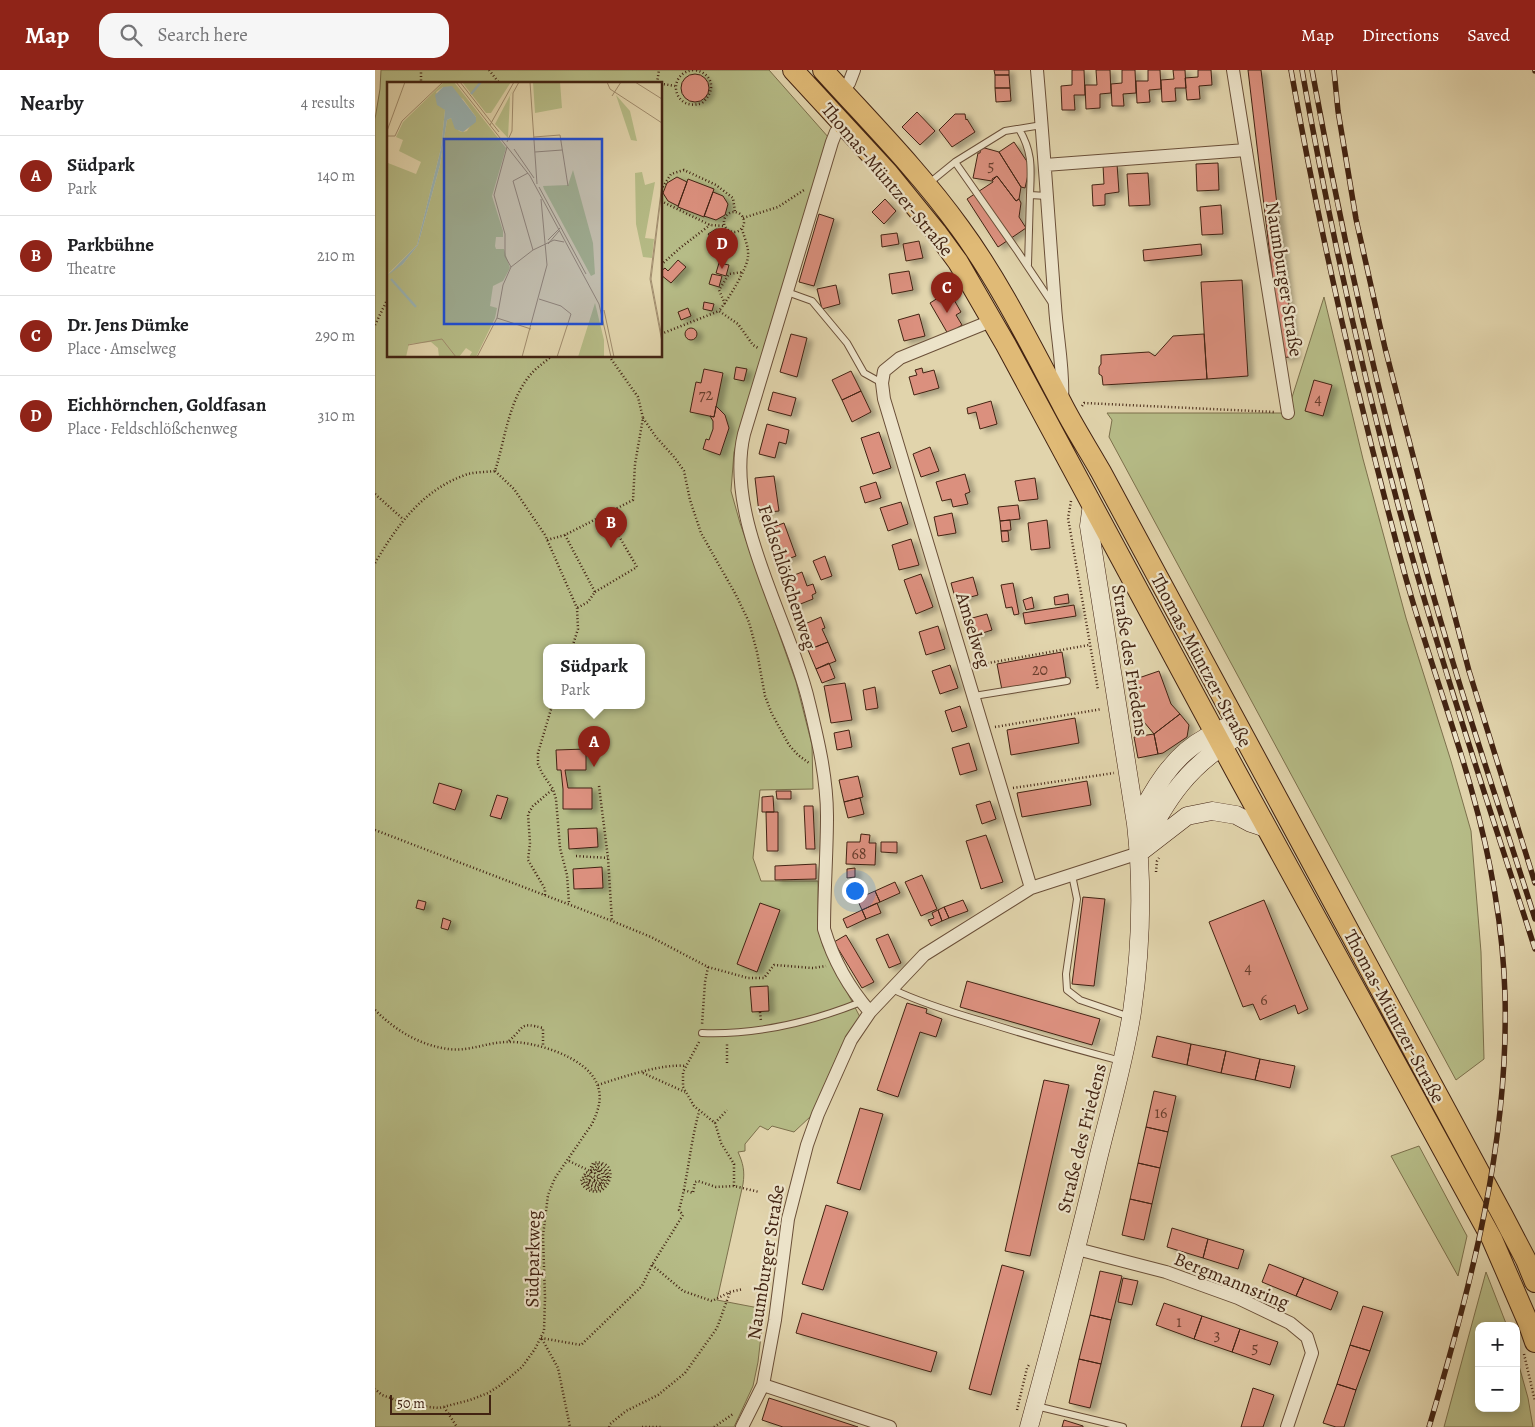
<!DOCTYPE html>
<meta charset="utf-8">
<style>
:root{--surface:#fff;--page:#f6f6f6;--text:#202124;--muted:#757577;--line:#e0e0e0;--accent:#8f2418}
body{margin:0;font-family:Alegreya,serif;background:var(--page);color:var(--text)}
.controls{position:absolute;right:15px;bottom:15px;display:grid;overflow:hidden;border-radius:10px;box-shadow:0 2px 8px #0003}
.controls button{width:45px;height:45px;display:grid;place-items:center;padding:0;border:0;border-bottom:1px solid var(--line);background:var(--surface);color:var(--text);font:25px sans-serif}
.scale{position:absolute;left:15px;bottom:12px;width:101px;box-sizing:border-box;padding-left:5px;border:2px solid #422312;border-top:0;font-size:14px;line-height:18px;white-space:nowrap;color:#422312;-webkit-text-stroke:4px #ece3c9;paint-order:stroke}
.you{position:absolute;left:479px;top:820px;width:18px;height:18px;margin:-12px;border:4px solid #fff;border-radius:50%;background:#1a73e8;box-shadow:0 0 0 8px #1a73e833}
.badge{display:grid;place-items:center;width:32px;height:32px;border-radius:50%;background:var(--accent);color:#fff;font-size:16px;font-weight:700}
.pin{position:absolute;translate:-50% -41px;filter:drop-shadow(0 1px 2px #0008)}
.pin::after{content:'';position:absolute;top:26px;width:18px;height:15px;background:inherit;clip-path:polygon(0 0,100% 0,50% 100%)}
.popup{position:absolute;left:168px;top:574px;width:102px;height:65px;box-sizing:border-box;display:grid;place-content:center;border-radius:10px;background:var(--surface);filter:drop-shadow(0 1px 4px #0005);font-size:16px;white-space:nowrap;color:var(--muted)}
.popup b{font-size:19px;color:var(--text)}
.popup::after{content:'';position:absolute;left:50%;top:100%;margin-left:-10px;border:10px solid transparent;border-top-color:var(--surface)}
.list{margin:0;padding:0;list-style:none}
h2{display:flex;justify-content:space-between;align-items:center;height:65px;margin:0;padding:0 20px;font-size:21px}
h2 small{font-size:16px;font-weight:400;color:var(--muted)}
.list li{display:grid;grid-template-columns:32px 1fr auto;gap:15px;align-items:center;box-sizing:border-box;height:80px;padding:0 20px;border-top:1px solid var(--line)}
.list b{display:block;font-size:19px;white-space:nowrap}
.list p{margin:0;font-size:16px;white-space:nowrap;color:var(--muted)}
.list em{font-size:16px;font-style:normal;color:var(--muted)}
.icon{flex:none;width:28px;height:28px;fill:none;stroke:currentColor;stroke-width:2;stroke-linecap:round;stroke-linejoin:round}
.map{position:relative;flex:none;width:1160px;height:1357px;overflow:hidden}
header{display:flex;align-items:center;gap:30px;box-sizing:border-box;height:70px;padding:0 25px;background:var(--accent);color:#fff}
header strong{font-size:24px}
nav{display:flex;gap:28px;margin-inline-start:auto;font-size:18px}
.search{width:350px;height:45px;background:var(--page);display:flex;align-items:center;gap:12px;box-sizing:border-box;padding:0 18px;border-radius:15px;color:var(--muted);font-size:19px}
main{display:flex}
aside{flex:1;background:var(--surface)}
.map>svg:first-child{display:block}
.green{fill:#b6bc87;stroke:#7c704c;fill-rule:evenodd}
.building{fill:#db907e;stroke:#422312;filter:url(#shadow)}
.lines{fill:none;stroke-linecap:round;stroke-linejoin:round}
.lane-casing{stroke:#6a4f38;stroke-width:8}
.street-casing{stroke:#6a4f38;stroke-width:14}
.secondary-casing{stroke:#422312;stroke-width:19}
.primary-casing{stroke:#422312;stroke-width:22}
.path{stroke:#422312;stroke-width:2.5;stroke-dasharray:1 2.5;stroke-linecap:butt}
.lane{stroke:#ece3c9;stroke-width:6}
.street{stroke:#ece3c9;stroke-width:12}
.secondary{stroke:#ece3c9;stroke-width:18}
.primary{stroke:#e0ba76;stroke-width:20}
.rail-casing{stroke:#422312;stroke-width:5.5}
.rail{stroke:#ece3c9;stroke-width:4;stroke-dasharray:11;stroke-linecap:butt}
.labels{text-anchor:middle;stroke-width:4.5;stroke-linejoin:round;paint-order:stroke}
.number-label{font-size:16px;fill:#683e2d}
.street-label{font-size:19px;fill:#422312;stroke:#ece3c9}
.inset-river{fill:none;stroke:#9ab5b6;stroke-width:2.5}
.inset-road{fill:none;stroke:#a18d6e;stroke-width:1}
.view{fill:#1d4ed8;fill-opacity:0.15;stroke:#1d4ed8;stroke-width:2.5}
.inset-edge{fill:none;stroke:#422312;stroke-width:2.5}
</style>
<header>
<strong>Map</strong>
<div class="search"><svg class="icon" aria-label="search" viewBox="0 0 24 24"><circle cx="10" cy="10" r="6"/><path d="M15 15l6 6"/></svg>Search here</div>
<nav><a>Map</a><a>Directions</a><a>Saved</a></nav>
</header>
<main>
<aside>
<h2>Nearby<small>4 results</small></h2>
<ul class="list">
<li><span class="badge">A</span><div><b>Südpark</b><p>Park</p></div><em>140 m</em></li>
<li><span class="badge">B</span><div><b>Parkbühne</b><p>Theatre</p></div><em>210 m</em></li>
<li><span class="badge">C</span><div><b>Dr. Jens Dümke</b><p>Place · Amselweg</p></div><em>290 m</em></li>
<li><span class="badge">D</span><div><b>Eichhörnchen, Goldfasan</b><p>Place · Feldschlößchenweg</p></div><em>310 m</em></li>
</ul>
</aside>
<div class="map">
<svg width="1160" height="1357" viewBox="0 0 1160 1357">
<defs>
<filter id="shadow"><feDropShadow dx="5.5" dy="3" stdDeviation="2.5" flood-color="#0004"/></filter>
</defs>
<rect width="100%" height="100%" fill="#e1d4ac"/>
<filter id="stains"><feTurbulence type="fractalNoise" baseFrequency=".004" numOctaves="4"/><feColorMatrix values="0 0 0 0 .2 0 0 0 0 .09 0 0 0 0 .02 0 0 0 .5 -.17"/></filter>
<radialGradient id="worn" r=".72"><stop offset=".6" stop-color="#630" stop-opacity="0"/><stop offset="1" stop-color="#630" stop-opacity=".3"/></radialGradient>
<!-- green -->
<path class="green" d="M6,0H394L454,68L359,382L356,421L365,453L421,612L437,675L438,719L385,720L378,788L386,811H443V856L448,876L485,947L467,975L436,1046L419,1062L397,1056L393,1060L385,1056L370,1074V1081L363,1082C368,1093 370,1101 368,1114L342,1230L389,1239L383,1292L378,1316L359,1357H0V49L5,19ZM14,14H286V286H14ZM172,578H266V636H172Z
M949,227L988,389L1031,548L1076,691L1096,761L1106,882L1109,989L1081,1010L734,367L737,350L732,343H912Z
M1044,1076L1092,1166L1083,1206L1016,1086Z
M1111,1202L1132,1256H1104V1338H1141V1285L1153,1328L1158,1357H1069Z"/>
<!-- building -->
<path class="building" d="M619,0H634V5H620Z
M697,0H709L710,25H699L700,40H687L686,16L697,15Z
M721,0H735L736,23L725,24V38L711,39L710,15H722Z
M747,0H760L761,23L748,24L749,36H737L736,14L747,13Z
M773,0H785L786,19L774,20L775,32L762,33L761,11H773Z
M798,0H810L811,18H800L801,31L787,32L786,10L799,9Z
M823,0H836L837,15L824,16L825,29L812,30L810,8L823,7Z
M873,0H886L920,286L907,288Z
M306 18a14 14 0 1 1 28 0a14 14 0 1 1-28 0Z
M620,5H634L635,18H620Z
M620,18H635L636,31L621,32Z
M542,42L560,61L545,75L527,57Z
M580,44H590L591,50L592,49L600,62L577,77L564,60Z
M639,72L655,96L650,118L646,117L624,82Z
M606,77L624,82L646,117L644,129L641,131L622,106L617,111L598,108L603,83H605Z
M843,93L844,120L822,121L821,94Z
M742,94L744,122L730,124V135L718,136L717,115L729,114L728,95Z
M773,103L775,135L754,136L752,104Z
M622,106L641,131L644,129L646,133L644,147L651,158L623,177L592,129L618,112L617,109Z
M302,107L312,112L303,136L293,131L288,123L292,113Z
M313,109L339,119L329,147L303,137Z
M338,122L348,126L353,134L350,145L341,150L329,146Z
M510,129L521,141L509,154L497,142Z
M846,135L848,164L827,165L825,137Z
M444,144L459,149L439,216L424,212Z
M341,159L351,160L356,166L352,173L339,172L333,164Z
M522,163L524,174L507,177L506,165Z
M544,171L548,188L531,191L528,174Z
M826,174L827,185L769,191L768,180Z
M303,190L311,197L296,213L286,205V201L290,198L293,201Z
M344,193L354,195L351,206L341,203Z
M534,201L538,220L517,224L514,204Z
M337,204L347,206L344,217L334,214Z
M867,210L873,306L832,309L826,212Z
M461,215L465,234L447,239L442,219Z
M574,221L586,242L581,245L587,255L573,264L555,233Z
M329,232L339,234L337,241L328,239Z
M313,238L316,246L306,250L303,242Z
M544,244L550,266L529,271L523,250Z
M310 264a6 6 0 1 1 12 0a6 6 0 1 1-12 0Z
M416,264L432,268L422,307L405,302Z
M829,264L832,309L728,315L727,306L724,304V297L726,294V285L774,282L780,286L798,266Z
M361,297L372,299L369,311L359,309Z
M547,298L548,303L559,300L564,318L539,325L534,307L542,305L540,300Z
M329,299L348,303L339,347L315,342L321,312L326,313Z
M476,301L486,321L467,330L457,310Z
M939,310L957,315L948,346L930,341Z
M486,321L496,342L477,352L467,330Z
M398,322L421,328L416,346L393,340Z
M616,331L622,354L605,359L601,342L593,344L592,338Z
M341,336L350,345L354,358L345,385L328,379L331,369L334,370L338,359V351L335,346L339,347Z
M392,354L414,360L411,374L404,372L400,388L384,384Z
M504,362L516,398L498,404L486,368Z
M555,377L564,401L546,407L538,384Z
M590,404L595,422L590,424L593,434L578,437L576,429L567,431L561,412Z
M399,406L404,441L384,443L380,408Z
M660,408L663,429L644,431L640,411Z
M501,412L506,428L490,433L485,417Z
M526,432L533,454L513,461L505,438Z
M643,435L645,449L625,451L623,437Z
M577,443L581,463L563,466L559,447Z
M635,450L636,460L626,461L625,451Z
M672,450L675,478L656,480L653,453Z
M409,453L421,486L402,493L390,460Z
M626,461H633L634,471L627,472Z
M536,469L544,495L524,500L517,475Z
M450,486L457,506L446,510L438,491Z
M427,502L432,516L438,514L441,523L437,525L438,529L418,537L407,510Z
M546,504L558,537L541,544L529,510Z
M598,507L603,525L581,531L576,513Z
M638,513L644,544L639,545L637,537L631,538L626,515Z
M693,524L694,533L680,535L679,527Z
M657,527L659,538L651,540L648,530Z
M699,535L701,546L650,554L648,543Z
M612,544L617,560L595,567L590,550Z
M446,547L450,558L447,559L453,572L433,580L423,557Z
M563,556L570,579L551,585L544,562Z
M453,572L461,591L441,599L433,580Z
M687,582L691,607L627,620L622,594Z
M454,593L460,608L447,613L441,599Z
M575,595L583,618L565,624L557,601Z
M784,601L796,634L805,644L779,664L764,646L752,612Z
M470,613L477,650L456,653L449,616Z
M500,617L503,638L491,640L488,620Z
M585,636L592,657L577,662L570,641Z
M805,644L814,655L812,667L788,683L783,684L779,664Z
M700,648L704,673L636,685L632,660Z
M474,660L477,677L462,680L459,663Z
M779,664L783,684L763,688L759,667Z
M594,673L602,700L585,705L577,678Z
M211,679V700H190L193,718H217V739H188V719L186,700H182L181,680Z
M483,706L488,727L469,732L464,710Z
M712,711L716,735L647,747L642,723Z
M64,713L87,720L80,740L58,733Z
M401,721H416V729H402Z
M122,725L133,728L126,749L115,746Z
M398,726L399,742H387V727Z
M485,728L489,744L473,748L469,732Z
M615,731L621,749L607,754L601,735Z
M429,736H438L440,779H431Z
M391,742H403V781H392Z
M222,758L223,777L194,779L193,759Z
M486,764L495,765L494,773H501L500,795L471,794L472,772H485Z
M611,765L628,812L606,819L591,771Z
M506,772H522V783L506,782Z
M441,794V809L400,810V796Z
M227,797L228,818L199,819L198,799Z
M480,798V807L472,808V799Z
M547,805L562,839L546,846L530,812Z
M520,812L525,823L505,832L500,821Z
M500,821L505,832L487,840L482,829Z
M708,827L730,829L719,916L697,914Z
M43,830L51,832L49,840L41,838Z
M588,830L593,841L574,848L569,837Z
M889,830L933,939L923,944L920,935L885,950L878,934L868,937L834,852Z
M385,833L405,840L382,902L362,894Z
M502,833L506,843L491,849L487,840Z
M569,837L574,848L567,851L563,840Z
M487,840L491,849L472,858L468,849Z
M563,840L567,851L556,856L553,850L559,848L557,843Z
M68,848L76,851L73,860L66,858Z
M513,864L526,893L514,898L501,869Z
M471,865L499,912L487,918L459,872Z
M592,911L725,949L717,975L585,937Z
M393,916L394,941L377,942L375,917Z
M532,933L552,939L551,943L567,949L561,967L545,962L523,1027L502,1020Z
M782,966L816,974L812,995L777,987Z
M816,974L851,981L846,1003L812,995Z
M851,981L885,989L880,1010L846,1003Z
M885,989L920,996L915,1018L880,1010Z
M669,1010L694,1015L655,1186L630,1181Z
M779,1021L801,1026L793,1062L771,1057Z
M485,1038L508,1044L485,1120L462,1113Z
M771,1057L793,1062L785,1098L763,1093Z
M763,1093L785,1098L777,1134L755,1129Z
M755,1129L777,1134L769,1170L747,1165Z
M451,1135L473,1142L448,1220L427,1214Z
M797,1158L833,1169L828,1188L792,1177Z
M833,1169L869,1180L863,1199L828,1188Z
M894,1194L929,1208L921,1226L887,1212Z
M627,1195L649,1201L616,1325L594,1319Z
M725,1201L747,1206L736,1250L715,1245Z
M748,1208L763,1211L757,1235L743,1232Z
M929,1208L963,1222L956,1240L921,1226Z
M789,1233L827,1246L819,1269L781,1255Z
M988,1236L1008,1242L995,1281L975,1275Z
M427,1243L562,1282L556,1302L421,1263Z
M715,1245L736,1250L726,1294L704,1289Z
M827,1246L865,1259L857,1282L819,1269Z
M865,1259L903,1272L895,1295L857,1282Z
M975,1275L995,1281L981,1320L962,1314Z
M704,1289L726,1294L715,1338L694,1333Z
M962,1314L981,1320L969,1357H961L948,1353Z
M878,1318L899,1325L888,1357H866Z
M394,1328L483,1357H408L387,1350Z
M689,1350L708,1356V1357H687Z"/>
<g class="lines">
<defs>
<path id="lane" d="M644,59C658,83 656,98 655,125
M580,92L643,182L677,233
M553,114L580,92L630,61L667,55
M653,195L655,125L672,126
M412,222L437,231L472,273L489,303L507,313
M599,626L692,611
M697,805L702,829L691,904L692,920L705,930L755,947
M517,919C546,933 579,943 610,952C655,966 700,979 746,991
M327,963C382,965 436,952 486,932
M661,1336L748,1357"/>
<path id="street" d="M662,0C669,79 674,158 680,236C682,268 689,299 687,331
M858,0L913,343
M467,20L474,13L479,0
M468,54L461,62L457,72L369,364C349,448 415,551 434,633C443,670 452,708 452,746C452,783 449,821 449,859C458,889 475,919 495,942
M670,95L871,80
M616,251L525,288L509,301L507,313L509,329L656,818
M702,1179L791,1202L863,1228L915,1253L932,1267L937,1283L912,1357
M388,1315L515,1357
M367,1357L388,1315L400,1250L413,1149L432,1075L443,1044L476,970L495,942L549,885L656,818L764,783"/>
<path id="secondary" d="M761,754C777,721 797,686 830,668C840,662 851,657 861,653
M768,780L812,746L837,741L861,745L876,753L891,758
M764,783C791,729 813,694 867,664
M654,1357C678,1269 701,1182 722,1093C734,1043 749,993 757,942C766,880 768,816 761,754L714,456L717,434"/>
<path id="primary" d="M418,0L513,103L561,162L583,192L631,275L860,700L1117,1169L1153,1252L1160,1272
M448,0C495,52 544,101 585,158C624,211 655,274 686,332C698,356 713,379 726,402L1128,1146L1151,1190L1160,1212"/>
</defs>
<!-- lane casing -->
<use href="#lane" class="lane-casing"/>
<!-- street casing -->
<use href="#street" class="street-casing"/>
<!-- secondary casing -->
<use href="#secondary" class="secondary-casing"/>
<!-- primary casing -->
<use href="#primary" class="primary-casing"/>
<!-- path -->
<path class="path" d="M114,0L125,14
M318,0C290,4 299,43 327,33C341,21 339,4 320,0
M282,13L300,16
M282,13L284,0
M46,14V0
M286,120L296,104L309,100L341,115L358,128L360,142
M286,131L335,155L349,156
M349 152a10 10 0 1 1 20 0a10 10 0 1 1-20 0Z
M368,148L403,137L429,120
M367,159C369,167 374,177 373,186C373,198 352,231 344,241L363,254L378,275L383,278
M286,195L305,178L335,155
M350,234L344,220L354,204L368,202
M0,255L14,226
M286,264L344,241
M707,336L709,333L900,342
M268,348L281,367L300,388L309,401L315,430L326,463L361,525L374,552L382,582L390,626L397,644L414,675L423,685L434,693
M120,401L139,419L170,465L202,538L203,559L197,578
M0,424L28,449
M696,431L693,448L723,620
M190,465L220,522L213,532L202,538
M172,470L190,465L231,444
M0,493C23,454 48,419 93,404C101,402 111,402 120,401C131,367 134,323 162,298C167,294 172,290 177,286
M220,522L262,497L231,444L258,430L260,394L268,348L263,327L234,286
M602,595L714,575
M177,636L163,683V694L167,703L178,719L181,729L185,778L192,805L194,833
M620,657L727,639
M224,716L233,788L237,851
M638,718L739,703
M0,760L237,851L276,867L333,897L330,912L327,955
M201,786L233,788
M781,802L782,791L784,788
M170,825V819L153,790L155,773L153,744L158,736L178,719
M333,897L373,908H389L399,895L438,898L451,896
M0,940C20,960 44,975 73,979C94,982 112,972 133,972C159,971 212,987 222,1014C228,1028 223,1041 217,1054L180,1108L173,1125L168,1166L170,1228L169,1261L160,1279L147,1297L124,1316L113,1323L95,1330L64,1338L35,1335L7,1325L0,1319
M385,942L386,951
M134,971C151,956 144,952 168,958V975
M324,972L308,1002V1017L319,1036L340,1053L346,1073L359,1094V1116
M352,993V973
M268,1003L310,1022
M223,1015C244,1008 289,993 310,996
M340,1053L352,1040
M194,1091L217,1102L222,1096L230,1101L232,1107L230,1113L222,1118L213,1115L211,1111L213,1106L211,1105L208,1111L215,1119L222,1120L229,1117C235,1110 235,1102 227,1095L220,1094L216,1100L215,1099L218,1093C238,1089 241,1110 226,1121C217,1123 209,1120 206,1111L211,1102L216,1104L214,1113L217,1115H224C232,1110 231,1102 222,1098L220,1103L224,1107L218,1111H222L225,1109L223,1100L227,1103L228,1108L225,1113H219L215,1111L218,1106L220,1107
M309,1120L318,1123L320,1112L323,1111L341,1117L359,1116L384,1122
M277,1195L308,1221L337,1231L355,1222L368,1219
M166,1268L206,1275L267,1216L277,1195L308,1145L304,1140C313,1108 315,1074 324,1042
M167,1269L183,1298L195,1357
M1149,1284L1160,1331
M69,1337L82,1357
M642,1340L652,1298L655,1293
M234,1357L235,1354L251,1341L283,1325L310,1303L342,1258L355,1222
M267,1357H287
M339,1357L358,1344"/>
<!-- lane -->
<use href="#lane" class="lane"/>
<!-- street -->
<use href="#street" class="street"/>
<!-- secondary -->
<use href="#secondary" class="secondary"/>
<!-- primary -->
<use href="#primary" class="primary"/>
<defs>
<path id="rail" d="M916,0C946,170 985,338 1030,505C1050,577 1076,647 1096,718C1115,785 1128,855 1130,925C1134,1073 1096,1216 1054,1357
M927,0C957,170 995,338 1042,504C1078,630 1120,755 1160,879
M937,0C967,168 1005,334 1051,499C1083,617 1123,732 1160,849
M959,0L963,41L981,149L1010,278L1094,601L1160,813
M1160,0V1"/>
</defs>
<!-- rail casing -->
<use href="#rail" class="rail-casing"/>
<!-- rail -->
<use href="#rail" class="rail"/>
</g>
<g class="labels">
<!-- number labels -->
<g class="number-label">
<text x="616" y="101">5</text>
<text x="331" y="330">72</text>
<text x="943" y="334">4</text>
<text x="665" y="605">20</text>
<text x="484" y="789">68</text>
<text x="873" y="903">4</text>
<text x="889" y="935">6</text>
<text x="786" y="1048">16</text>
<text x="804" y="1257">1</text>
<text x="842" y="1270">3</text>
<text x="880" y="1283">5</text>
</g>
<!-- street labels -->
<g class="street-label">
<text transform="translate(513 109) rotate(50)" y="7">Thomas-Müntzer-Straße</text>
<text transform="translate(910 209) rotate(81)" y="7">Naumburger Straße</text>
<text transform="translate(413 507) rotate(72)" y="7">Feldschlößchenweg</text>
<text transform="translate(599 560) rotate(73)" y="7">Amselweg</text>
<text transform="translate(756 590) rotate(81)" y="7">Straße des Friedens</text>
<text transform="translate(827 590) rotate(62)" y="7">Thomas-Müntzer-Straße</text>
<text transform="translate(1020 946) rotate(62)" y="7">Thomas-Müntzer-Straße</text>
<text transform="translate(706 1068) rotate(-76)" y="7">Straße des Friedens</text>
<text transform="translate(157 1189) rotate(-89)" y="7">Südparkweg</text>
<text transform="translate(390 1192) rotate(-81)" y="7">Naumburger Straße</text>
<text transform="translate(857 1210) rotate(22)" y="7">Bergmannsring</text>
</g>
</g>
<!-- overview -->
<g transform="translate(12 12)">
<rect width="275" height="275" fill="#e1d4ac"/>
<path d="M57,0H67L119,66L105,114L116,149V155H109L108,164L109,167H117L123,186L116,199L106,204L103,224L110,226L108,236L89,275H82L85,270L79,266L72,275H52L51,266L44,260L22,262L19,275H0V77L1,81L29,92L34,80L12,69L16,58L9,55L16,40ZM56,5L76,17L89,35L80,49L76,50L72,49L64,36L60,38L53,83L31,163L16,182L1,192L30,163L54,66L58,28L49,10ZM75,0H124L104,31H99ZM146,0H173L175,26L148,31ZM128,4L123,14L121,56L108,42ZM229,13L243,29L250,59L244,58ZM186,88L206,161L208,192L204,194L157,107L156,104L181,103ZM255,90L258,103L268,100L258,156L267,157L265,176L256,175L249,142L248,91ZM208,221L217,258V275H191Z" fill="#b6bc87" fill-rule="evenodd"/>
<path d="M65,4L89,35V40L76,50L68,47L64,36L60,38L53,83L31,163L16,182L0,194L30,163L54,66L58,28L50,23L48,13L56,5Z" fill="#9ab5b6"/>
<path class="inset-river" d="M84,12L94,0M4,197L29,225"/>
<path class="inset-road" d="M69,0L143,94L212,222L224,275M73,0L112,50M143,0L150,102M220,0L223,7L275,41M248,0L275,17M225,14L234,0M103,43L127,0M0,49L18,0M0,54H8L15,39L56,0M147,55L173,53L181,104M120,60L125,49L126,11L132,0M120,65L107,113L118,152V174L124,185M127,67L147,96M148,70L175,68M141,91L126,99L146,168M275,102L263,197L275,260M152,105L199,192M275,106L264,197L275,256M161,158L173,146M161,162L172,149M152,217L174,224L184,232L170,275M217,228L227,275M110,236L144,247M21,263L55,257L69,275M90,275L110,236L116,203L124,185L146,168L167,158L177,160M135,275L160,183L154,117"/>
<path class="view" d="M57,57H215V242H57Z"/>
<rect width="275" height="275" class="inset-edge"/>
</g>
<rect width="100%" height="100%" filter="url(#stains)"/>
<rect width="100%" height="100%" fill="url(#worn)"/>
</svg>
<div class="controls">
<button>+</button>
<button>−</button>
</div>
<div class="scale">50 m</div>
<div class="you"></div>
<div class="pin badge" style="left:219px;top:697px">A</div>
<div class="popup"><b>Südpark</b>Park</div>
<div class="pin badge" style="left:236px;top:478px">B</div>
<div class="pin badge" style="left:572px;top:243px">C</div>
<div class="pin badge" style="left:347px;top:199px">D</div>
</div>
</main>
